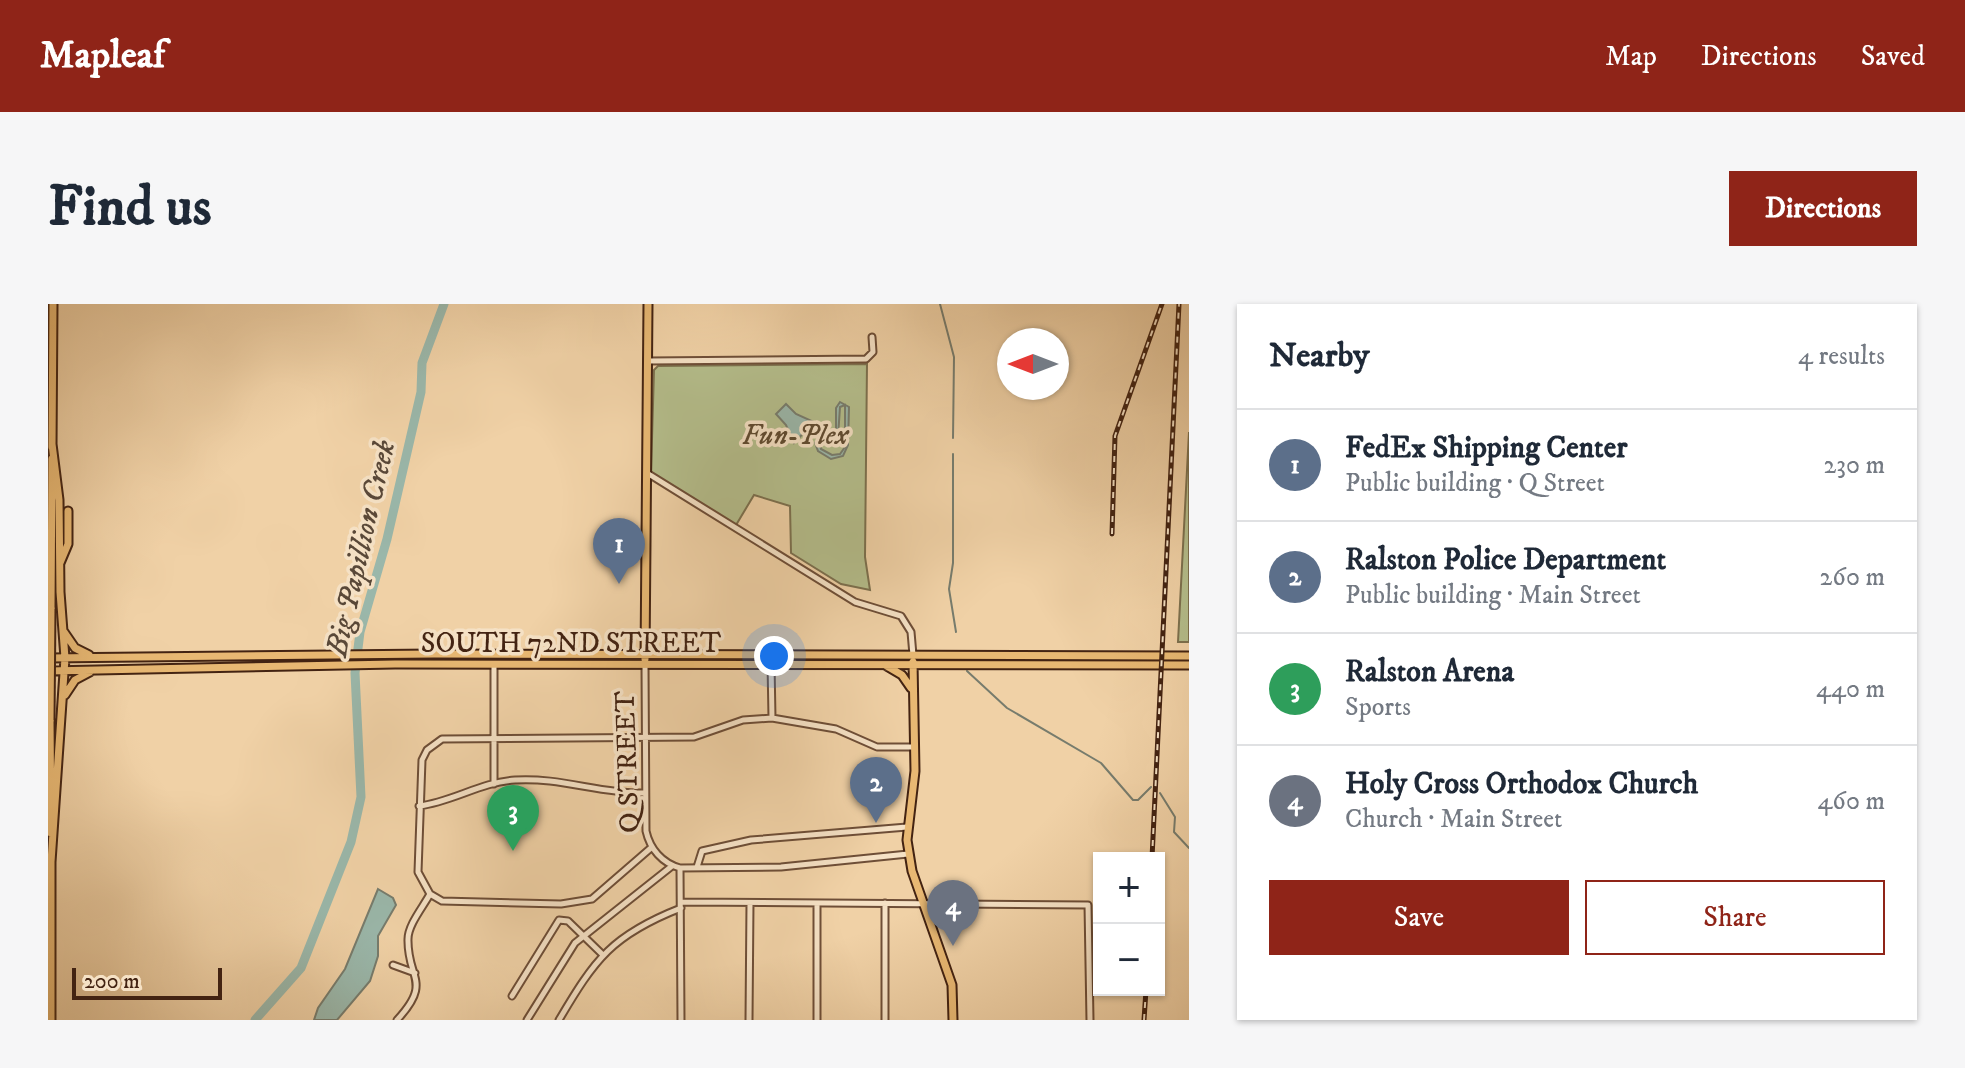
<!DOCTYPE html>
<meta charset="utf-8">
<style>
:root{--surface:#fff;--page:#f6f6f7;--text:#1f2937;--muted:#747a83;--line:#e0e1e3;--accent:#8f2418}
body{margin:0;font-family:"IM FELL DW Pica",serif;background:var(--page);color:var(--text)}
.controls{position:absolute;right:24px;bottom:24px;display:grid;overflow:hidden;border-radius:0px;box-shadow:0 2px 6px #0004}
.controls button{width:72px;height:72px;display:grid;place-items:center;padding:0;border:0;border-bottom:2px solid var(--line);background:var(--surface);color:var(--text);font:40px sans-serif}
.compass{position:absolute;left:949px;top:24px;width:72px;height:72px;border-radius:50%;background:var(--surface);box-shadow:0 2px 6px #0004;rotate:270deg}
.scale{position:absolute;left:24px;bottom:20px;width:150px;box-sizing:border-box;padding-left:8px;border:4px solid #432312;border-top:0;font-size:22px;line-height:28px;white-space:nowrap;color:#432312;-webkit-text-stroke:6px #f5e1c5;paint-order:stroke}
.you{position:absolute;left:726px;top:352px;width:28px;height:28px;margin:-20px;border:6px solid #fff;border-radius:50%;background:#1a73e8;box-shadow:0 0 0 12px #1a73e833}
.badge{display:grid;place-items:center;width:52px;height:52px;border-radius:50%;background:var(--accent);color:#fff;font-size:26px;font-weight:700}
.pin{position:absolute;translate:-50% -66px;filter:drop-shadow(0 2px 4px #0008)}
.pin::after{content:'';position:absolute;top:42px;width:28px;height:24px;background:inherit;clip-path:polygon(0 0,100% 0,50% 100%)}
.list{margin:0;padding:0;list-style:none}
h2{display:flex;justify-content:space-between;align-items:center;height:104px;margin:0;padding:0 32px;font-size:34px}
h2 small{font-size:26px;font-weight:400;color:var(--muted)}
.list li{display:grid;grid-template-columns:52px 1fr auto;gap:24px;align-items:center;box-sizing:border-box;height:112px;padding:0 32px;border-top:2px solid var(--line)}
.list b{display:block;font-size:30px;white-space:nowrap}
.list p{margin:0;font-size:26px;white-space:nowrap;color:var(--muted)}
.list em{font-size:26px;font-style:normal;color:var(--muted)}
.actions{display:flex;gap:16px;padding:24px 32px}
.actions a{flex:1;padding:18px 0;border:2px solid var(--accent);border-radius:0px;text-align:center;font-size:28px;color:var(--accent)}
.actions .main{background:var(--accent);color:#fff}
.map{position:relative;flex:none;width:1141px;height:716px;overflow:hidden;border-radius:0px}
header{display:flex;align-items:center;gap:48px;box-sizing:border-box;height:112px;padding:0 40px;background:var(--accent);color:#fff}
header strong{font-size:38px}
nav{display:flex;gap:44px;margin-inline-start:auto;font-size:28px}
.intro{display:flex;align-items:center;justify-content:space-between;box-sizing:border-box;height:192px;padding:0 48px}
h1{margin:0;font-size:56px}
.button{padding:20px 36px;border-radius:0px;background:var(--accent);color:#fff;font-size:28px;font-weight:700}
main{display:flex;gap:48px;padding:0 48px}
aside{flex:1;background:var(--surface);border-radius:0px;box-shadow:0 2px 6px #0004}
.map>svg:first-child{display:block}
.green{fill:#b4bd8b;stroke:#7c704e;stroke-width:2}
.water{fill:#9ab7aa;stroke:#777c6d;stroke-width:2;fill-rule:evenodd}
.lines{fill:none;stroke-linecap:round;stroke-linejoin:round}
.stream{stroke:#777c6d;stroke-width:2}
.river{stroke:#9ab7aa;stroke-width:9}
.minor-casing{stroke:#6e4e37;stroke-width:9}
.major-casing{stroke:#432312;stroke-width:11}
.minor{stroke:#f5e1c5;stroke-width:5}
.major{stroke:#e8b873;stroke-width:7}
.rail-casing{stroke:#432312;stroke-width:5}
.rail{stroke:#f5e1c5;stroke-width:2;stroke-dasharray:6;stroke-linecap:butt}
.major-bridge-casing{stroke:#432312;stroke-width:11;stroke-linecap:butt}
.major-bridge{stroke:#e8b873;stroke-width:7}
.labels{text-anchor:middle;stroke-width:7;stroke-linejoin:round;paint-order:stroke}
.park-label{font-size:28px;font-style:italic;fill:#5f4a30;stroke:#f5e1c5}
.street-label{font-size:28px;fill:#432312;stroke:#f5e1c5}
.water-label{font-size:30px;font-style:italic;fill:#594838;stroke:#f5e1c5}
</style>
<header>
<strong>Mapleaf</strong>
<nav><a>Map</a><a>Directions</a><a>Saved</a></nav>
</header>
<div class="intro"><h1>Find us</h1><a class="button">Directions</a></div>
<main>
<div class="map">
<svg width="1141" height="716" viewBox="0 0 1141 716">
<rect width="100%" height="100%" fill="#f0d1a6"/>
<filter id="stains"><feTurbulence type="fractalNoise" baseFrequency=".0025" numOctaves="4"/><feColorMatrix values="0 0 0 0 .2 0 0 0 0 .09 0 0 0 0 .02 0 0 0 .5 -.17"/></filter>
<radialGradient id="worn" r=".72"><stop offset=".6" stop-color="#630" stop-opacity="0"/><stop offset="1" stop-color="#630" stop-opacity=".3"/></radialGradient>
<!-- green -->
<path class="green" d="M819,60L817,253L822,286L793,280L743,249L742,202L706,191L688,221L603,169L606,66L610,62Z
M1141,128V338H1130Z"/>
<!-- water -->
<path class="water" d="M792,98L801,103L800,141L795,152L783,155L770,147L767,139L773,131L788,130V104ZM797,101V143L792,150L784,151L773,145L771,137L776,133H790L792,103Z
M738,100L748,110L766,118L746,139L738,121L728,110Z
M330,585L345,594L348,601L330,632V652L322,677L289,716H266L270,704L297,665Z"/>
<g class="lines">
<!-- stream -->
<path class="stream" d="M892,0L906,53L905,134
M905,150V259L901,285L908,328
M919,367L959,404L1053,459L1085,496H1090L1103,483
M1112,489L1127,513L1126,528L1141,544"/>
<!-- river -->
<path class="river" d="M207,716L253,664L303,538L313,493L307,369L312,328L339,235L373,88L374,59L396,0"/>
<defs>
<path id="minor" d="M600,57L818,55L825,48L824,33
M599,169L807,298L853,312L863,328L865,351
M723,359L724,414
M446,361V480
M597,361L598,527C602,545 614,559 632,564L733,563L860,550
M371,502C404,498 433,478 467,476C512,473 553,490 597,489
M604,543L544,595L513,600L394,597L382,590L370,568L374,456L379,446L394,435L646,433L695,416L724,414L788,425L829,443H866
M649,563L654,547L703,536L859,523
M632,564L633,716
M633,598L1040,601L1042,716
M837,599V716
M345,661L367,669
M464,692L511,616L520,617L554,650
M349,716C385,677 359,675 360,635C360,621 375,603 382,590
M479,716L527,639L624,562
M511,716C547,655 564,631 633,604
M701,716L702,599
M769,716V599"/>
<path id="major" d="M4,143L5,0
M12,259L20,240V207
M3,305L4,155
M16,328L27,344L41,351
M0,354L386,350L1141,352
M597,355L600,0
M865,358L867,467L859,536L864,567L904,681L905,716
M837,361L854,371L863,384
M0,367L347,360L1141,361
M17,391L27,376L42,368
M2,416L3,529
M3,558L17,354L12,288L11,196L4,140
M3,716V554"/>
</defs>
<!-- minor casing -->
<use href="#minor" class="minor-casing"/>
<!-- major casing -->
<use href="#major" class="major-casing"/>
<!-- minor -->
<use href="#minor" class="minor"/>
<!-- major -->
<use href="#major" class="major"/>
<defs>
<path id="rail" d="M1064,230L1067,132L1114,0
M1104,554L1131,0
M1096,716L1098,686"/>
</defs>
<!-- rail casing -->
<use href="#rail" class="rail-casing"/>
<!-- rail -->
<use href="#rail" class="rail"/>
<defs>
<path id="major-bridge" d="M2,416L3,305"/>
</defs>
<!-- major-bridge casing -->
<use href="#major-bridge" class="major-bridge-casing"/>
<!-- major-bridge -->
<use href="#major-bridge" class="major-bridge"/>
</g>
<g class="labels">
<!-- park labels -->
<g class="park-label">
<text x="747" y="140">Fun-Plex</text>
</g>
<!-- street labels -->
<g class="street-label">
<text x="523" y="348">SOUTH 72ND STREET</text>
<text transform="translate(578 458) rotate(-92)" y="10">Q STREET</text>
</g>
<!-- water labels -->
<g class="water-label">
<text transform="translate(312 244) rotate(-77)" y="10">Big Papillion Creek</text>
</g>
</g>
<rect width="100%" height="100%" filter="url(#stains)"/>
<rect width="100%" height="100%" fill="url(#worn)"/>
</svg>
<div class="controls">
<button>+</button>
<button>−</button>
</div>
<svg class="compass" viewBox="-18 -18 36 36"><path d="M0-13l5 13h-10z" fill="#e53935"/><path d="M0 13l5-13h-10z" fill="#747a83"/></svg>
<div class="scale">200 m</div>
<div class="you"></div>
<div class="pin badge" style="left:571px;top:280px;background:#5c6f8a">1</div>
<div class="pin badge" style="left:828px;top:519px;background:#5c6f8a">2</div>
<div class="pin badge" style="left:465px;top:547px;background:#2e9e5b">3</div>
<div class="pin badge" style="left:905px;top:642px;background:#6b7280">4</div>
</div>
<aside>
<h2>Nearby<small>4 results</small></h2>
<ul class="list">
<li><span class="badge" style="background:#5c6f8a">1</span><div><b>FedEx Shipping Center</b><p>Public building · Q Street</p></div><em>230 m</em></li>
<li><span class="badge" style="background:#5c6f8a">2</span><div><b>Ralston Police Department</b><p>Public building · Main Street</p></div><em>260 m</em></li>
<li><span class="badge" style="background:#2e9e5b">3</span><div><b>Ralston Arena</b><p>Sports</p></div><em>440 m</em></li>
<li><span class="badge" style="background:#6b7280">4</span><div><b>Holy Cross Orthodox Church</b><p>Church · Main Street</p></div><em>460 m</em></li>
</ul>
<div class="actions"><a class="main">Save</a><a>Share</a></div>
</aside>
</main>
